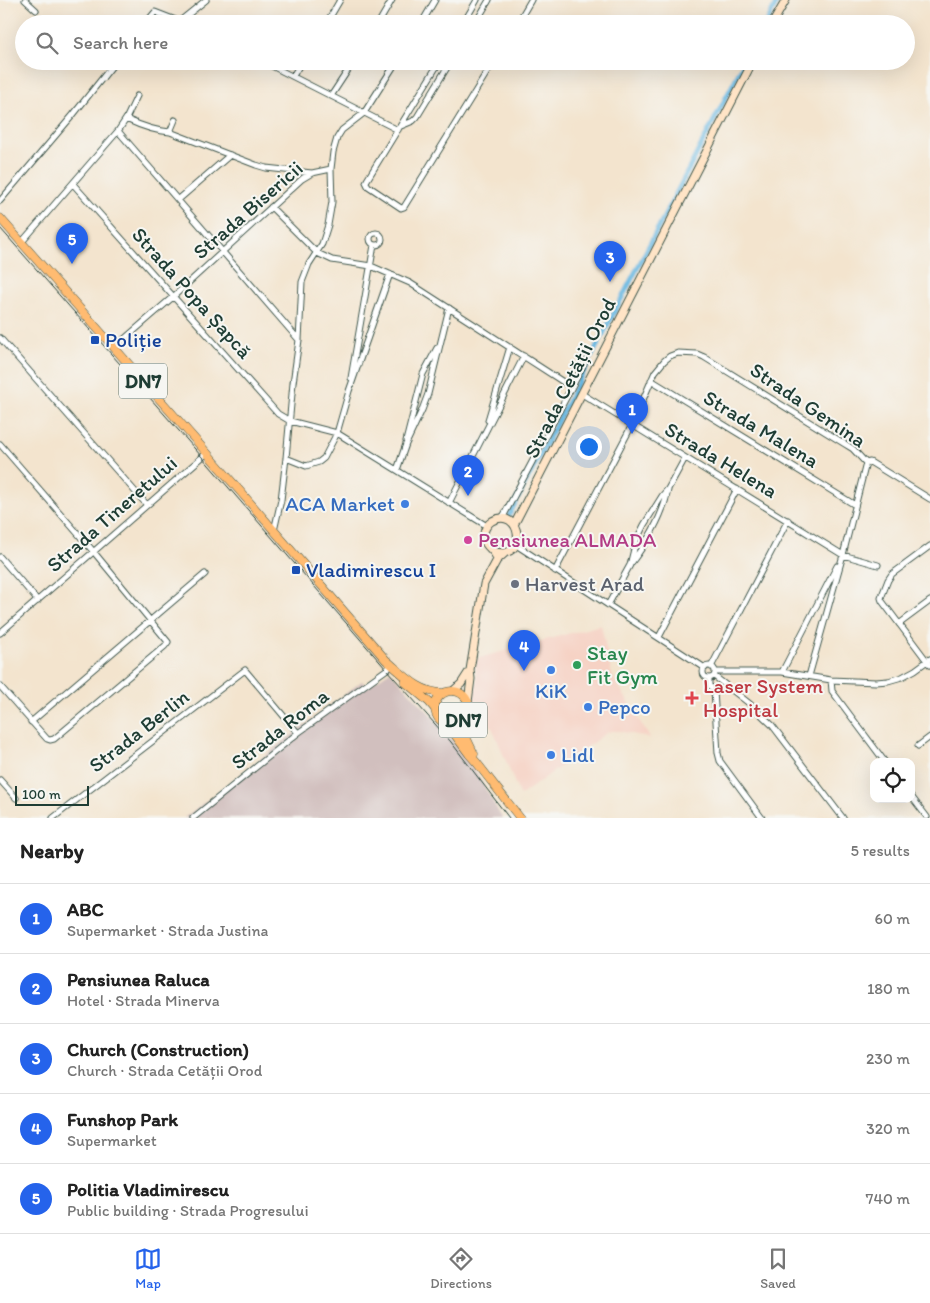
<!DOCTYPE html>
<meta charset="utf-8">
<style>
:root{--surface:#fff;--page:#f6f6f6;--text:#222;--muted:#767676;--line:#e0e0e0;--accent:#2563eb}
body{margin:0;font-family:Itim,sans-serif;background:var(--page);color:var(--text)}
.controls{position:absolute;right:15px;bottom:15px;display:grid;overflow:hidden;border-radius:10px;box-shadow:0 5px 20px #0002}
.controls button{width:45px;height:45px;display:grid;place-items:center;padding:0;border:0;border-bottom:1px solid var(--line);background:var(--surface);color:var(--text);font:25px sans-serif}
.scale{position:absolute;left:15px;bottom:12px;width:74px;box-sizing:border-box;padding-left:5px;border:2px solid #1f3d34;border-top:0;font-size:14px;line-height:18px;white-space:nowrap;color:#1f3d34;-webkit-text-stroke:4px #f6f6f2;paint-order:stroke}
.you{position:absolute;left:588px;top:446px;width:18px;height:18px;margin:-12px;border:4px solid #fff;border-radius:50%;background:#1a73e8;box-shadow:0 0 0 8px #1a73e833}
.badge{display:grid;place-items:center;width:32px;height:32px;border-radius:50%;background:var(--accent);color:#fff;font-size:16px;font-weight:700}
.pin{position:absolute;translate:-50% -41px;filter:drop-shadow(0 1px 2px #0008)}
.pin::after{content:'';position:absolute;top:26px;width:18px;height:15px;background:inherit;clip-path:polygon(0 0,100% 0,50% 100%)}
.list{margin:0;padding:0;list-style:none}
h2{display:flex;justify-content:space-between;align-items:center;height:65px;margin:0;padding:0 20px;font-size:21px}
h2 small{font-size:16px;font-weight:400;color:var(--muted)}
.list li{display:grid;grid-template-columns:32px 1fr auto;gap:15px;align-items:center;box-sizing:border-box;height:70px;padding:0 20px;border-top:1px solid var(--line)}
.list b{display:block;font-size:19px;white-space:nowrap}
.list p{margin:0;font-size:16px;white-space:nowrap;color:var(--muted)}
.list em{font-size:16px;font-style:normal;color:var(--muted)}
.icon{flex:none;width:28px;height:28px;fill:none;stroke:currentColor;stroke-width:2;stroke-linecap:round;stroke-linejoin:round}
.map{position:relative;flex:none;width:930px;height:818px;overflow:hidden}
.search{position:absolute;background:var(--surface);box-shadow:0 5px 20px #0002;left:15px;right:15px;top:15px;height:55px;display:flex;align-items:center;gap:12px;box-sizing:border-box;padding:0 18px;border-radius:28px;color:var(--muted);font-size:19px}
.sheet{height:415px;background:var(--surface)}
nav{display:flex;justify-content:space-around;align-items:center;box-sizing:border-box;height:70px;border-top:1px solid var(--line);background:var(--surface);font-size:14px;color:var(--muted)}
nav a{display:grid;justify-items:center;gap:2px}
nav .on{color:var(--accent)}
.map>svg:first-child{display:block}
.built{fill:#f6d2c4}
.industrial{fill:#d1bfbe}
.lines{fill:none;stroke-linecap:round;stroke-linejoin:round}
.canal{stroke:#65b6e0;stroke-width:5}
.street-casing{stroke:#3f564b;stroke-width:7}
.secondary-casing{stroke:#3f564b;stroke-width:9}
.primary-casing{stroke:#3f564b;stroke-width:9}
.street{stroke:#fff;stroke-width:5}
.secondary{stroke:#ffe4c6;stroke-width:7}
.primary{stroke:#ffbb71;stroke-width:8}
.tram{stroke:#1f3d34;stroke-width:1}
.transit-dot{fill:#1a4fb4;stroke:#f6f6f2;stroke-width:2}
.shop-dot{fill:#3f7fe0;stroke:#f6f6f2;stroke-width:2}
.hotel-dot{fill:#d1479c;stroke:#f6f6f2;stroke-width:2}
.worship-dot{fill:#6b7280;stroke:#f6f6f2;stroke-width:2}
.leisure-dot{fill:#2e9e5b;stroke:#f6f6f2;stroke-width:2}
.health-dot{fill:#e0444e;stroke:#f6f6f2;stroke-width:2}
.labels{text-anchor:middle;stroke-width:4;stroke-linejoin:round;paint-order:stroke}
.shield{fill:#f6f6f2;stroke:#60746d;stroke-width:1}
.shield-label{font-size:20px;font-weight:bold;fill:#1f3d34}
.street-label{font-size:21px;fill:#1f3d34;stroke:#f6f6f2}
.transit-label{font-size:21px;fill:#164399;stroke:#f6f6f2;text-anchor:start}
.shop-label{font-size:21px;fill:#366cbe;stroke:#f6f6f2;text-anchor:start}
.hotel-label{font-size:21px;fill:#b23c85;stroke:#f6f6f2;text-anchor:start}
.worship-label{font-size:21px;fill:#5b616d;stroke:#f6f6f2;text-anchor:start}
.leisure-label{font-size:21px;fill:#27864d;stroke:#f6f6f2;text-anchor:start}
.health-label{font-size:21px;fill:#be3a42;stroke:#f6f6f2;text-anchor:start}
</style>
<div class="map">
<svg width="930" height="818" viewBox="0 0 930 818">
<rect width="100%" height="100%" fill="#f6f6f2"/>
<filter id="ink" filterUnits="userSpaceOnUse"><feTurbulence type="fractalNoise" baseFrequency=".02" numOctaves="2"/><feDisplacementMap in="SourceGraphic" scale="10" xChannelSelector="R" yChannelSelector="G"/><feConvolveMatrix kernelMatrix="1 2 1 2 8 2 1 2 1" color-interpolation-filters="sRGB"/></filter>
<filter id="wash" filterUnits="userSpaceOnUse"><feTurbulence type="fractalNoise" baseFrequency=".0096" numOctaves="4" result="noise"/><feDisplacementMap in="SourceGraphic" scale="20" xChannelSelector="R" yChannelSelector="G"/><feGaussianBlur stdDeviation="1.12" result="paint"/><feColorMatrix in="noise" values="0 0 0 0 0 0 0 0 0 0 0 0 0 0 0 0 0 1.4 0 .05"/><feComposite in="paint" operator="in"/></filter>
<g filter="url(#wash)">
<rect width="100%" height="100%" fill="#f3e4ce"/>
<!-- built -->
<path class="built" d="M601,625L612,675L650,738L619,731H611L606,733L520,796L495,734L489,722L481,712L471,705L477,681L475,659Z"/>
<!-- industrial -->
<path class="industrial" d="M390,671L444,729L471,763L502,818H184L362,681L367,687Z"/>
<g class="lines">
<!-- canal -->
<path class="canal" d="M766,24L778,0
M508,517L745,61"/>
</g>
</g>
<g filter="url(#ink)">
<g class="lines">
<defs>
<path id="street" d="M25,0L36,10
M180,21L206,0
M145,24L155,12L186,24
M326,24L340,0
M378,24L392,0
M421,24L435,0
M463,24L477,0
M475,24L489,0
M517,24L531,0
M262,61L398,130
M440,61L367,180L366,182L368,186L401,208L404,207L494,61
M293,76L302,61
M331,96L354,61
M126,119C141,126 154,131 170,132L256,165L266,168L312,173
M401,126L413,121L417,117L451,61
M118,131L299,340
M170,132L175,120
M73,184L278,414L290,421L337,433L487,526
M178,200L230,155
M0,201L73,115L116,61
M271,207L317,253L332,260L371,266L410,283L571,387
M370 239a6 6 0 1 1 12 0a6 6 0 1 1-12 0Z
M21,243L118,131L126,119L137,96
M0,338L147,505
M114,348L174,296L302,179L312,173L331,169
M351,378L374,245
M651,380L855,505
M582,394L843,555L878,565
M488,420L510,347
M406,441L423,374L437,348
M0,444L93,551L168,642L165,646L54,739L50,740L47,739L0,686
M286,458L306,466L319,462L324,458L337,433L349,391L390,274
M866,463L870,462L930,499
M397,470L406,444L422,410L428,394L449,308
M449,503L524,356
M501,518L504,515L585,362
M274,531L281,500L286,458L293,383L299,340L302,282L309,264L322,244L328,225L332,202L331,169L333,152L337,138L342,130L364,113L397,61
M516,545L705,668
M930,546L892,574L888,580L881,598L882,601L930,665
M0,557L38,601
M632,562C647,542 663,516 668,490
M555,571L632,425L655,372L664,361L670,356L678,353L697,354L704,357L845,444L853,449L866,463
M608,605L630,565L636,541L644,525L662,496L668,489L685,458
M899,624L930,601
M0,633L207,453
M659,637L737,489
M703 672a6 6 0 1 1 12 0a6 6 0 1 1-12 0Z
M711,667L788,520
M715,672H782L831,680L876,682L888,681L902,677L915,670L930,659
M782,672L837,566
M714,676L750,704L772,725L843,818
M809,676L843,555L866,463
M709,678V685L714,691L718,753L720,761L762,818
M831,680L832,691L885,762
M31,722L205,574
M918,746L930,737
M0,780L16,798
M911,796L927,817
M53,818L245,670L298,733
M193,818L298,733L390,667"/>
<path id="secondary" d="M772,24L786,0
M514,525L753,61
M493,551C530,563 521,505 492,521C487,524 483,531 484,537C484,548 496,550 497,560
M453,691L461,684L470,670
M468,702L471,679L470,670L484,584L497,560L505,553"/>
<path id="primary" d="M0,218L207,453L386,660C403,674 419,693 443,693
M405,682L429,702L435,709
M435 708a17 17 0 1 1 34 0a17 17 0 1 1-34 0Z
M465,718V735L474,754
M447,724L469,754L477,763L520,818"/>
</defs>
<!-- street casing -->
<use href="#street" class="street-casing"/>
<!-- secondary casing -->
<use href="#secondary" class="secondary-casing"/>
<!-- primary casing -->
<use href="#primary" class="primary-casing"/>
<!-- street -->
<use href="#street" class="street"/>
<!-- secondary -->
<use href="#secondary" class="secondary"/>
<!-- primary -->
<use href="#primary" class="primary"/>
<!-- tram -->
<path class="tram" d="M0,228L202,457L386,669L451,742L509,818"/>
</g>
</g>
<!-- markers -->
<g class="transit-dot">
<rect x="90" y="335" width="10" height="10" rx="2.5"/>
<rect x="291" y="565" width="10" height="10" rx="2.5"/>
</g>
<g class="shop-dot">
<circle cx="405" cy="504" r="5"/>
<circle cx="551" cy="670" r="5"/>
<circle cx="588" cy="707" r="5"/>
<circle cx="551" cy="755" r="5"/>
</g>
<circle class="hotel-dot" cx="468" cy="540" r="5"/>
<circle class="worship-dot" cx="515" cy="584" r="5"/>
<circle class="leisure-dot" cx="577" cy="665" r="5"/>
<path class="health-dot" d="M689.5 690.5h5v5h5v5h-5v5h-5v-5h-5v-5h5z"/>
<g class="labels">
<!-- shield labels -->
<g class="shield">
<rect x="119" y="363.5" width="48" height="35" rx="4"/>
<rect x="439" y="702.5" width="48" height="35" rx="4"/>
</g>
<g class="shield-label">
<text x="143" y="388">DN7</text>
<text x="463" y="727">DN7</text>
</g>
<!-- street labels -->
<g class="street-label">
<text transform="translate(248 210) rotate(-41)" y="7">Strada Bisericii</text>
<text transform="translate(192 293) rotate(48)" y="7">Strada Popa Șapcă</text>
<text transform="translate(570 378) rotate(-63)" y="7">Strada Cetății Orod</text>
<text transform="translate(808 405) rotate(34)" y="7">Strada Gemina</text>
<text transform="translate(761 429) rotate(31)" y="7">Strada Malena</text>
<text transform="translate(721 460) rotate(31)" y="7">Strada Helena</text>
<text transform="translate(112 514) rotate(-41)" y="7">Strada Tineretului</text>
<text transform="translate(280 729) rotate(-38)" y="7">Strada Roma</text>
<text transform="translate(139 731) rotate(-38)" y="7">Strada Berlin</text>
</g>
<!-- transit labels -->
<g class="transit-label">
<text x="105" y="347">Poliție</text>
<text x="306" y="577">Vladimirescu I</text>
</g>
<!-- shop labels -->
<g class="shop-label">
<text x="395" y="511" text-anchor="end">ACA Market</text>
<text x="551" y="698" text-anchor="middle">KiK</text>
<text x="598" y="714">Pepco</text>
<text x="561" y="762">Lidl</text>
</g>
<!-- hotel labels -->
<g class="hotel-label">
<text x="478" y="547">Pensiunea ALMADA</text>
</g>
<!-- worship labels -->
<g class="worship-label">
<text x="525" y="591">Harvest Arad</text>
</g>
<!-- leisure labels -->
<g class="leisure-label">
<text x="587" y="660">Stay<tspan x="587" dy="24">Fit Gym</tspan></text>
</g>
<!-- health labels -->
<g class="health-label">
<text x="703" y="693">Laser System<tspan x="703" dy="24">Hospital</tspan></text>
</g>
</g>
</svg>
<div class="controls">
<button><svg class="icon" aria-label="locate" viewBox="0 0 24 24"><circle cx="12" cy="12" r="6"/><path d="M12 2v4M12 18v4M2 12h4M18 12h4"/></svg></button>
</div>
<div class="scale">100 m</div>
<div class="you"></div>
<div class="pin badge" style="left:632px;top:434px">1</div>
<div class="pin badge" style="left:468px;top:496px">2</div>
<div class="pin badge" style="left:610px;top:282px">3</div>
<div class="pin badge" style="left:524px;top:671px">4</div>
<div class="pin badge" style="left:72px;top:264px">5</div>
<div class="search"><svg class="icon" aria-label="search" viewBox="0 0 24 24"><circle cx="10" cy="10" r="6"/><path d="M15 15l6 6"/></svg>Search here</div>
</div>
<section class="sheet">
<h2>Nearby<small>5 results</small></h2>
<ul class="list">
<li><span class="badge">1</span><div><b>ABC</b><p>Supermarket · Strada Justina</p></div><em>60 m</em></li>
<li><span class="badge">2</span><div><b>Pensiunea Raluca</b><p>Hotel · Strada Minerva</p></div><em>180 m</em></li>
<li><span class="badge">3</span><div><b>Church (Construction)</b><p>Church · Strada Cetății Orod</p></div><em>230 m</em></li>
<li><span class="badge">4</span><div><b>Funshop Park</b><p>Supermarket</p></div><em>320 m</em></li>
<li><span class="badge">5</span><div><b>Politia Vladimirescu</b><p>Public building · Strada Progresului</p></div><em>740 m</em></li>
</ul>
</section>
<nav>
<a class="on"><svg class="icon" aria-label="map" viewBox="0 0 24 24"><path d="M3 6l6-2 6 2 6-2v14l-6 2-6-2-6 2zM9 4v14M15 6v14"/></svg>Map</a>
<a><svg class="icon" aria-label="directions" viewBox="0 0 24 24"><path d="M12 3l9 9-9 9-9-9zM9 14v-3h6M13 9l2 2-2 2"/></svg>Directions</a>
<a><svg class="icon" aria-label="saved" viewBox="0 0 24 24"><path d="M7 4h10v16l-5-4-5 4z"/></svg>Saved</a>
</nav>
